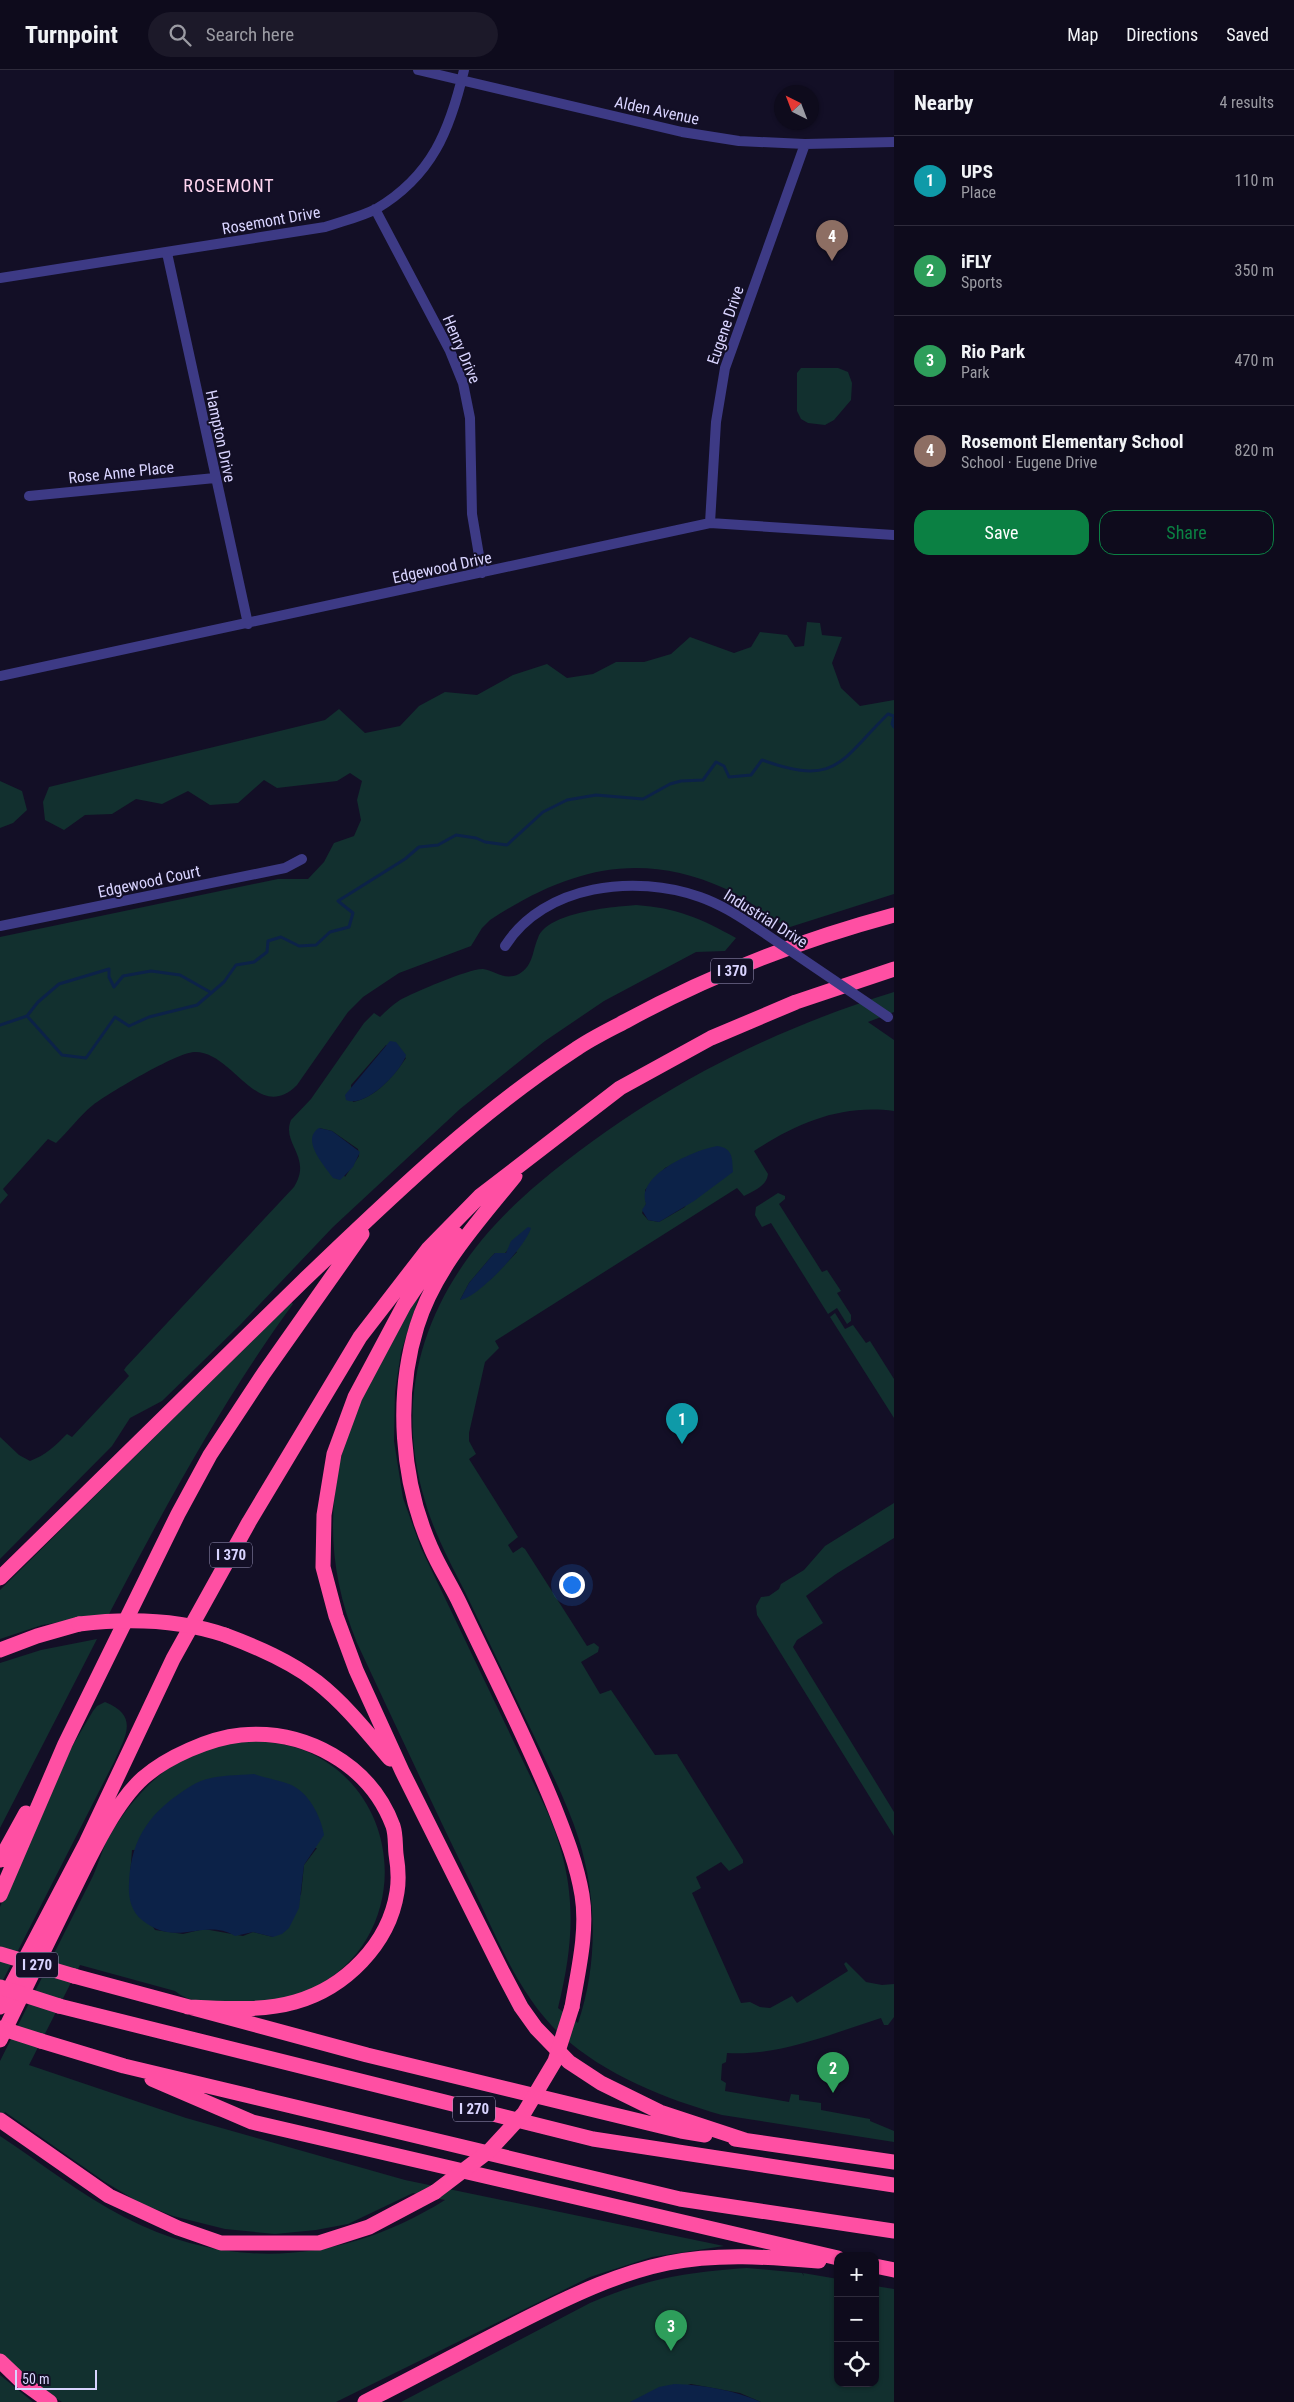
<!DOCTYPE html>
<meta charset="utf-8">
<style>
:root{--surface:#0e0b1c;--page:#1c1929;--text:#f1f3f6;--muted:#9b9ba3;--line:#2e2b3b;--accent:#0b8043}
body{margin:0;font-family:"Roboto Condensed",sans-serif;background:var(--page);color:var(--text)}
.controls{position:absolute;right:15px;bottom:15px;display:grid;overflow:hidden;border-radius:10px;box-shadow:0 1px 4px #0004}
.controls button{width:45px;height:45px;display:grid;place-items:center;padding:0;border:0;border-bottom:1px solid var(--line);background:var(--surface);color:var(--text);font:25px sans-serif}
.compass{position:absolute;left:774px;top:15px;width:45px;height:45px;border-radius:50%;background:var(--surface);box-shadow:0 1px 4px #0004;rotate:318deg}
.scale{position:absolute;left:15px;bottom:12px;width:82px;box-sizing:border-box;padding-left:5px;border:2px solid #d9d4ff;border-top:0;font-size:14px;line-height:18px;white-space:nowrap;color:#d9d4ff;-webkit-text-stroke:4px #130f26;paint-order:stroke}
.you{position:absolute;left:571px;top:1514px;width:18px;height:18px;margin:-12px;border:4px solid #fff;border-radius:50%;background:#1a73e8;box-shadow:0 0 0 8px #1a73e833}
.badge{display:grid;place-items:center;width:32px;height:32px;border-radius:50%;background:var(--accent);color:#fff;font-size:16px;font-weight:700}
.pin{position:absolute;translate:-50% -41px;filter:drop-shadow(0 1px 2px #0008)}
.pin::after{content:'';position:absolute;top:26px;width:18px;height:15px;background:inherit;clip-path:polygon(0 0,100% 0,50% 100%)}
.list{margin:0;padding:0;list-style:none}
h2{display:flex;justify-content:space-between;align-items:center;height:65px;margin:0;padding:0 20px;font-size:21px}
h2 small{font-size:16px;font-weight:400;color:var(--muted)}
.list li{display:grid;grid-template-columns:32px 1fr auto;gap:15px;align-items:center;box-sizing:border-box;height:90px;padding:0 20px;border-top:1px solid var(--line)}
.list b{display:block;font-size:19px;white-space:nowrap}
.list p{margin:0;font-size:16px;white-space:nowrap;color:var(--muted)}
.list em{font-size:16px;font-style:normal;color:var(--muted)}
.actions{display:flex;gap:10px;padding:15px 20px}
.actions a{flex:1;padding:11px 0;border:1px solid var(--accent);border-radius:15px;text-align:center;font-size:18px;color:var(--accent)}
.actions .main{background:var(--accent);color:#fff}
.icon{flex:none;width:28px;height:28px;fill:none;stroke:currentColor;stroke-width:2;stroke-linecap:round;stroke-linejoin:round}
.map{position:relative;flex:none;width:894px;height:2332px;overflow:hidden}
header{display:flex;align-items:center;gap:30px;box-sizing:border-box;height:70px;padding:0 25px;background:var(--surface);border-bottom:1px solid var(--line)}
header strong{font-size:24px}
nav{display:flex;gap:28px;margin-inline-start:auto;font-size:18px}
.search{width:350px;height:45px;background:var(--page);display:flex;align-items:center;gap:12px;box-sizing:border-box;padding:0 18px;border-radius:28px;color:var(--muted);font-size:19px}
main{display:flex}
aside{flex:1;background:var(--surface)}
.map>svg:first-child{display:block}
.green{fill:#12302f;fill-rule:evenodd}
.water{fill:#0c2248}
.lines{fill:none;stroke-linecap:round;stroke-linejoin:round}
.stream{stroke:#0c2248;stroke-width:3}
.street{stroke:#3d3a85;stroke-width:10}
.highway{stroke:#ff4fa3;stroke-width:15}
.street-bridge{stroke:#3d3a85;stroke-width:10}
.highway-bridge{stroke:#ff4fa3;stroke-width:15}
.labels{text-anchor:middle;stroke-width:4;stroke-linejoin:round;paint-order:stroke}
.shield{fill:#130f26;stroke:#9e99be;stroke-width:1}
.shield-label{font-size:15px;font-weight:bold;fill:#d9d4ff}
.street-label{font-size:16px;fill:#d9d4ff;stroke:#130f26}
.neighbourhood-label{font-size:18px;letter-spacing:1px;fill:#ffd6f0;stroke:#130f26}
</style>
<header>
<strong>Turnpoint</strong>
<div class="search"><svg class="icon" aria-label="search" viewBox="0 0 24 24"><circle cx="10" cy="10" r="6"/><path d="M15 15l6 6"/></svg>Search here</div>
<nav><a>Map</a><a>Directions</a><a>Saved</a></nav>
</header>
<main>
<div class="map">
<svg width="894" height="2332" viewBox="0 0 894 2332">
<rect width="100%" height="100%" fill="#130f26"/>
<!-- green -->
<path class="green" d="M801,298H838L848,302L852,313L851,330L834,350L825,355L808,353L801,349L797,341V303Z
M807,552L820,553L822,565L842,567L832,593L841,618L860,636L894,630V824L787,858C768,845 747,829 726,819C638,779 567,800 490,850L482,858L471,876L399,903L363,927L348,942L297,1015C257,1055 233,980 194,982C176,983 109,1023 93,1035C79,1046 69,1061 56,1073L48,1069L3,1119L8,1125L0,1134V867L278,809H308L324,792L334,773L354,766L361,750L357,730L362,711L350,703L337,711L277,718L264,710L238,733L210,735L188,721L162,734L136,729L112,744L85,745L64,760L45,750L43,732L49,717L325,650L339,639L365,663L400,656L419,636L445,622L477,625L513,605L547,594L567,608L593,604L616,592H644L671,584L690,567L734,583L751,577L760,562L787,565L795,577L804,576Z
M0,711L22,721L27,740L13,753L0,758Z
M636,835C677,838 700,848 736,868L725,881L696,882L604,931L545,971L460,1039L333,1157L240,1255L162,1331L130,1348L112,1376L0,1489V1367L19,1385L30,1391C46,1385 55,1376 67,1364L72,1367L129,1306L124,1300L126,1297L294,1117C313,1087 281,1074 291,1050L311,1029L364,953L374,943L380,947C386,941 392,935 400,930C413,923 470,898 483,899C496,901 504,911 519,904C534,895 532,881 538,868C547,842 612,837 636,835ZM386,975L406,988C393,1007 376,1027 353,1032L351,1015ZM319,1058L332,1061L358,1079L359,1086L345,1107Z
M894,922V942L868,952L894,970V1041C841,1034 797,1053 754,1081L768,1104C767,1116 753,1121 744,1126L737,1118L495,1271L499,1278L485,1292L469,1363V1371L476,1384L469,1389L518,1467L508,1475L513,1483L522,1477L525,1479L587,1576L594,1573L599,1577L598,1582L581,1592L600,1624L611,1620L655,1685L677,1684L743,1790V1793L729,1801L721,1792L696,1807L701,1818L692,1823L741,1933L750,1932L760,1937L770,1938L792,1926L797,1933L848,1901L844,1894L846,1892L866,1912L882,1915L894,1914V1947L888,1955H884L881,1948C830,1964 781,1986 727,1983L726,1992L722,1994L721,2010L726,2013L725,2021L789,2032L791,2024L799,2025V2030L821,2033V2040L870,2049V2051L894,2061V2072L722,2045C666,2029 605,2005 561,1965C518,1925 497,1867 472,1816C433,1736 395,1654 357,1573C323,1489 326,1412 360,1329C367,1311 379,1295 388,1279C395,1266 409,1234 419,1226L401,1282L395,1322L394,1371L403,1428L421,1478L546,1739C577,1810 576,1864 558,1938L578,1953C598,1895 597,1828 579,1770C568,1734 550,1700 534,1666C511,1618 488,1570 465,1522C450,1492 434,1463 425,1431C386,1303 442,1194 539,1113C646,1024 762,963 894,922ZM700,1081L685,1137L659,1152L648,1150L642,1143L646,1134L645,1120L665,1098ZM508,1180L517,1182L491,1209L460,1230L469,1213L491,1187L495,1183L504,1184Z
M778,1123L785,1126V1129L779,1134L822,1202L827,1200L841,1221L837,1223L851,1245V1251L847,1254L837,1238L828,1244L771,1153L762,1157L755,1145L756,1137Z
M291,1232L293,1234C222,1331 165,1437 109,1544L42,1555L0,1569V1520Z
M835,1243L845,1259L853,1255L866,1273L870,1271L894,1309V1348L830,1247Z
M894,1433V1468L836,1504L806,1526L823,1553L797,1570L793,1577L894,1742V1766L757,1545L756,1536L761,1527L769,1526L779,1519L781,1514L804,1500L825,1476Z
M97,1569L0,1758V1593L41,1580Z
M105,1632C140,1646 125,1667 114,1692L0,1916V1837L31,1761L64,1690L93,1641L97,1636Z
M246,1670C267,1672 288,1673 308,1682C408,1727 411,1870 313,1918C304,1922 294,1929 285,1930C272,1933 257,1932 243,1932C219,1933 195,1937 175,1921L80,1895L29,1995L186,2048L405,2110L724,2176L652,2187L590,2207L336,2332H62L47,2323L0,2284V2066C41,2093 80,2124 124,2147C231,2203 344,2193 445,2130L413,2123L348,2154L316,2160L275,2164L225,2159L173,2146L140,2133L105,2112L5,2042L0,2051V1991L93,1806C99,1793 102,1779 109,1767C128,1733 160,1697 197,1682C212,1677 230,1674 246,1670ZM317,1778L304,1795L301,1824L273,1867L253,1862L243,1866L204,1859L183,1864L155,1860L129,1820L132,1780Z
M747,2198L802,2203L804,2206L803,2203L838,2209V2313H875V2216L894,2219V2332H761L740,2323L691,2314L630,2332H401L590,2233C646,2209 686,2202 747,2198Z
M0,2305L33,2332H0Z"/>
<!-- water -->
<path class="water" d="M390,971L396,972L406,985C402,1001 365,1039 346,1030L345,1025Z
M319,1058L332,1061L360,1082L353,1097L340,1110L333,1108C325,1096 300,1070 319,1058Z
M717,1076C734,1078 732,1090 733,1102L694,1131L659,1152L648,1150L642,1140L646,1134C635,1105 695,1080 717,1076Z
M528,1157L531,1158C526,1176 478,1228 460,1230L469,1213L491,1187L495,1183H506L511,1171Z
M254,1704C265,1708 278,1710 289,1714C308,1721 321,1746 324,1765L304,1795L299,1838L289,1858L282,1864L273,1867L253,1862L235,1866C203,1847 178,1879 142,1850C131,1841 128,1827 129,1813C131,1766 152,1740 191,1716C210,1704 233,1706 254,1704Z
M674,2314C705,2315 733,2320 761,2332H630L659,2317Z"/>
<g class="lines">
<!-- stream -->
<path class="stream" d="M27,946L38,932L59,914L109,899V907L114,917L123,906L151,901L180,905L210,922
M0,955L27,946L62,985L86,988L115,947L129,956L149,947L197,935L224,912L236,895L254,892L267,882L268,871L281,867L299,876L316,875L330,862L349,857L353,843L338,831L405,789L419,777L438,775L456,765L476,768L485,772L507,775L543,742L567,730L596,725L643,729L670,714L681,711L703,710L716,692L724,696L729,707L751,705L762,690C837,717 840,691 888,644L894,646L892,654L894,657"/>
<!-- street -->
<path class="street" d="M418,0L682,62L739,71L805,74L894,72
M375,139L450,281L463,313L470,348L472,444L482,503
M167,183L248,554
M0,208L325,157C342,151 361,147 376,139C432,106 450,60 464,0
M29,426L215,408
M710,453L716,352L725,298L805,74
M0,606L710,453L894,465
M0,856L285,798L302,789
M505,876C544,814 636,804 700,827C720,834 737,845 754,856"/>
<!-- highway -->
<path class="highway" d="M515,1106C478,1152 435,1198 417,1256C395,1326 401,1411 431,1478C439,1497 451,1515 460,1534C492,1602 527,1669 555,1739C566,1767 577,1795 582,1825C588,1861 578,1901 572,1937
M456,1164L439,1184L404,1235L355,1327L334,1384L324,1445L323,1497L336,1546L356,1600L402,1701L503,1903L521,1937L536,1958L569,1992L601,2013L660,2042L745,2070
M0,1508C101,1409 202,1309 304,1210C391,1127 475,1045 576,979C592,968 609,960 626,951C710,905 801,870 894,845
M225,1565C257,1577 290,1591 317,1612C345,1634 367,1662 390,1689
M0,1580L37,1566L79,1554
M0,1790L26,1743
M0,1825L65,1674L178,1444L210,1385L264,1303L362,1164
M74,1906L367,1985L681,2061L705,2065
M59,1936L593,2069L894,2115
M0,1937L86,1773L173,1589L249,1452L360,1267L428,1179L480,1126L620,1018L711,968L796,932L894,899
M0,1970C23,1922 47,1874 70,1827C88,1791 113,1735 143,1708C167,1687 210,1668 241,1665C305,1659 370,1694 393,1756C396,1765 395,1775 396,1784C398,1796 399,1810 397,1822C389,1874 345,1918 295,1932C260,1942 223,1938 188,1937
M41,1971L124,1996L680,2129L894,2161
M152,2009L252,2052L838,2188
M0,2050L109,2126L178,2158L221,2173H319L369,2157L435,2122
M735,2069L894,2092
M875,2196L894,2200
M0,2291L21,2311L50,2332
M365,2332C421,2304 477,2273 533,2245C577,2223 620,2203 668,2193C718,2183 768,2187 819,2191"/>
<!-- street-bridge -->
<path class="street-bridge" d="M754,856L888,947"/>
<!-- highway-bridge -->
<path class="highway-bridge" d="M79,1554C128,1548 178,1549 225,1565
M0,1884L74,1906
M0,1917L59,1936
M0,1958L41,1971
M435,2122L489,2081L524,2043L555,1991L572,1937"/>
</g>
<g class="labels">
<!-- shield labels -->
<g class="shield">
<rect x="711" y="888.5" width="42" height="25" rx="4"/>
<rect x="210" y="1472.5" width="42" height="25" rx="4"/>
<rect x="16" y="1882.5" width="42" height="25" rx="4"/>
<rect x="453" y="2026.5" width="42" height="25" rx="4"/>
</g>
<g class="shield-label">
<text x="732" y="906">I 370</text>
<text x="231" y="1490">I 370</text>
<text x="37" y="1900">I 270</text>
<text x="474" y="2044">I 270</text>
</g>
<!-- street labels -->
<g class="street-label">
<text transform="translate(657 40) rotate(12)" y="6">Alden Avenue</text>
<text transform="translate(271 150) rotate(-10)" y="6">Rosemont Drive</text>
<text transform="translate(725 255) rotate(-71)" y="6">Eugene Drive</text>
<text transform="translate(462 279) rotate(67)" y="6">Henry Drive</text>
<text transform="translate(221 366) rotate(78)" y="6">Hampton Drive</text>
<text transform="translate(121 402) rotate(-6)" y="6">Rose Anne Place</text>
<text transform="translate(442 497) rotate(-12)" y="6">Edgewood Drive</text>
<text transform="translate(149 811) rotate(-12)" y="6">Edgewood Court</text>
<text transform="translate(766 848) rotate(32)" y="6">Industrial Drive</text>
</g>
<!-- neighbourhood labels -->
<g class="neighbourhood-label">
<text x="229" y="122">ROSEMONT</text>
</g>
</g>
</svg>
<div class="controls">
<button>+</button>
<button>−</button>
<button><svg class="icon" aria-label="locate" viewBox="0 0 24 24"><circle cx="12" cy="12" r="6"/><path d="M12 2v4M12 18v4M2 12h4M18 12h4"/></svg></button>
</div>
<svg class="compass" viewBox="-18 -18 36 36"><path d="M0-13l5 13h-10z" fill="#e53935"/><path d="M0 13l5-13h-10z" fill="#9b9ba3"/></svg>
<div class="scale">50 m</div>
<div class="you"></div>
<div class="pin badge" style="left:682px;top:1374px;background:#0f9aa8">1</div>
<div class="pin badge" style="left:833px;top:2023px;background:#2e9e5b">2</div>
<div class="pin badge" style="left:671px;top:2281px;background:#2e9e5b">3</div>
<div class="pin badge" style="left:832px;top:191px;background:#8d6e63">4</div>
</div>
<aside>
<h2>Nearby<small>4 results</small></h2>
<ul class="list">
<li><span class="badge" style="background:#0f9aa8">1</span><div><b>UPS</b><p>Place</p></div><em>110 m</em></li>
<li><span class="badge" style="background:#2e9e5b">2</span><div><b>iFLY</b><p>Sports</p></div><em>350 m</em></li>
<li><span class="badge" style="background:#2e9e5b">3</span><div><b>Rio Park</b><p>Park</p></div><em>470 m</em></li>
<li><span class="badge" style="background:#8d6e63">4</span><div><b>Rosemont Elementary School</b><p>School · Eugene Drive</p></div><em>820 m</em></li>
</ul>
<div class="actions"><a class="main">Save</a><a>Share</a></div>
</aside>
</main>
